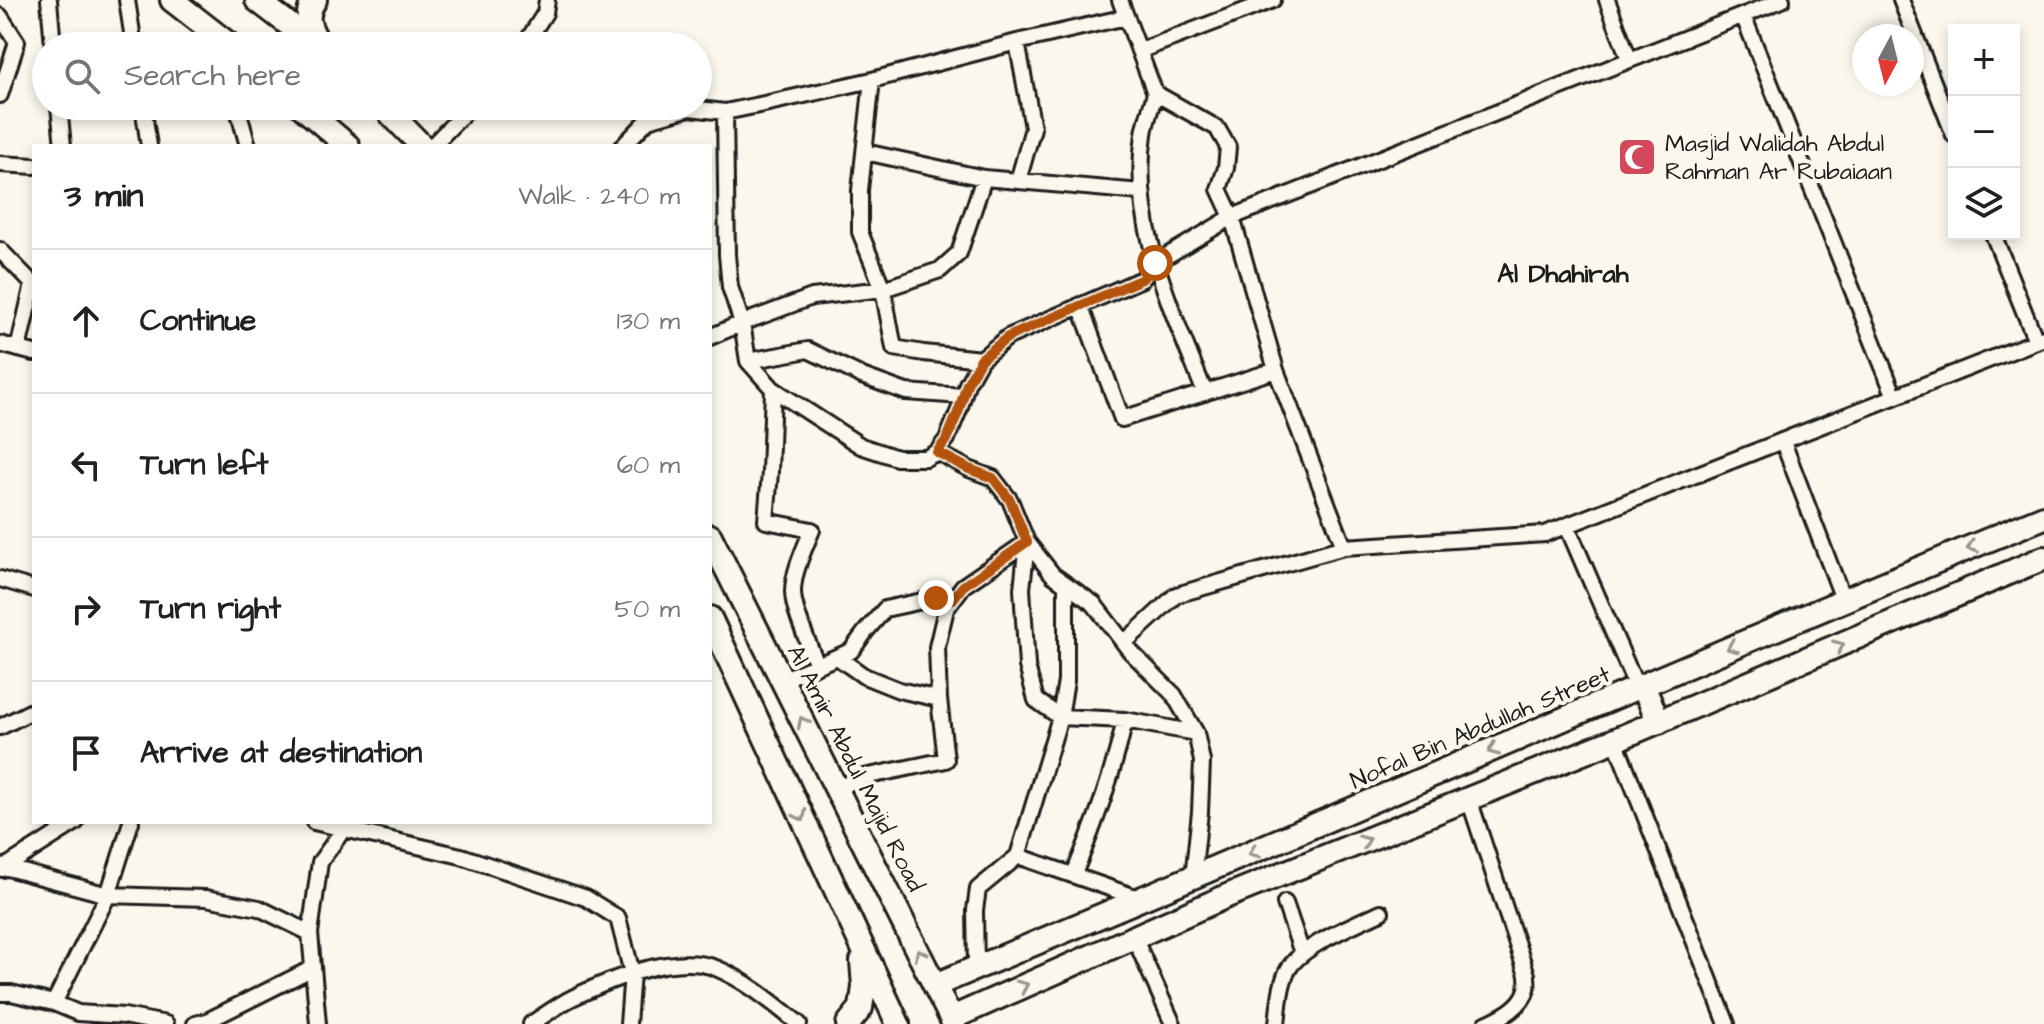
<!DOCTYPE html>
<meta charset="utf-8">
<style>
:root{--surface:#fff;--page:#f2f2f2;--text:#202124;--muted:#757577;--line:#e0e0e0}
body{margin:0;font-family:"Architects Daughter",sans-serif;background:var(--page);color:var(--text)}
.controls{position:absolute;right:24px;top:24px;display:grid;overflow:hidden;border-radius:0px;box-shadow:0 4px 12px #0003}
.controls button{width:72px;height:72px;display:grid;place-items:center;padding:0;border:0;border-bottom:2px solid var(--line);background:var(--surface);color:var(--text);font:40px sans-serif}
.compass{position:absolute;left:1852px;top:24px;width:72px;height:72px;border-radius:50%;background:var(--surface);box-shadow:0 4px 12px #0003;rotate:187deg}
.stop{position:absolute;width:24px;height:24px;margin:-18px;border:6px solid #b45309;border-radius:50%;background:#fff}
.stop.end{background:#b45309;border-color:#fff;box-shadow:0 2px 8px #0008}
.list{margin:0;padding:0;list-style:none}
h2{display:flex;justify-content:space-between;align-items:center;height:104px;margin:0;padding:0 32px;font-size:34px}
h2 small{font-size:26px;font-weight:400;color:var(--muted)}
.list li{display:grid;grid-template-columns:52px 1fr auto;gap:24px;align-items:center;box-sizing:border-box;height:144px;padding:0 32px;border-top:2px solid var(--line)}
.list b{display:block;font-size:30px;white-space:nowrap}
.list em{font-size:26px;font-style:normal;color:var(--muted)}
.icon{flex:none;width:44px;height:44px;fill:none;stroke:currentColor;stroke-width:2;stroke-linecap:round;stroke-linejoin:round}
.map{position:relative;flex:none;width:2044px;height:1024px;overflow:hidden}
.search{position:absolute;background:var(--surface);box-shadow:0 4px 12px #0003;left:32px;top:32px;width:680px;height:88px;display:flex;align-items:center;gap:20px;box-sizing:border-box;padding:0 28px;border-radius:44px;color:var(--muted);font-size:30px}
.panel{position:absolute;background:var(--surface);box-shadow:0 4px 12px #0003;left:32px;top:144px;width:680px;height:680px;border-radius:0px}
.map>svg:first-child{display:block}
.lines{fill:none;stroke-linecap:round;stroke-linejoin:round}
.minor-casing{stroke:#1c1c1c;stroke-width:20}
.secondary-casing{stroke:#1c1c1c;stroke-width:28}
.minor{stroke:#fbf7ec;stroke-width:14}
.secondary{stroke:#fbf7ec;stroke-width:22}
.oneway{stroke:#97948e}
.route{stroke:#b45309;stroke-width:10}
.labels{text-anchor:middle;stroke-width:8;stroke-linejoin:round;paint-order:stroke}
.poi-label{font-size:24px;fill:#1c1c1c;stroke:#fbf7ec;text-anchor:start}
.street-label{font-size:24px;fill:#1c1c1c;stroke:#fbf7ec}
.neighbourhood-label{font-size:26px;font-weight:bold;fill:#1c1c1c;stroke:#fbf7ec}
</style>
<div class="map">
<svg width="2044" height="1024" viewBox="0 0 2044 1024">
<rect width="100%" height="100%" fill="#fbf7ec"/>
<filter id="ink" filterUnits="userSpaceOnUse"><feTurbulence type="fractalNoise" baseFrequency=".0125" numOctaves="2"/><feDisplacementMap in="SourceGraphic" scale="16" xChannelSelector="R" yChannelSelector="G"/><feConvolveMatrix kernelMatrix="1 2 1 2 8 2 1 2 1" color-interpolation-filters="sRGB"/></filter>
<g filter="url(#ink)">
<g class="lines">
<defs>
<path id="minor" d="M49,0L53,46
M127,0L134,46
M1607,0L1629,59
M1901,0L1954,135
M1743,15L1895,397
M0,16L17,42L0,95
M1017,42L1033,128L1018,181
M524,46L545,13L547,0
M1139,51L1273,0
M872,80L860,190V232L883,289L894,348L924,353L981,359
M1155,93C1152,106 1146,120 1144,134C1130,225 1173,311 1205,393
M59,106L63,146
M143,106L149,146
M237,106L248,146
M725,112L727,255L730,287L742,323L748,361L773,389L861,446L897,458H926L937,452L947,439L959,410L967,384L981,359L1008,337L1142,279L1155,263L1232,217L1782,0
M432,146L471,106
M623,146L648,120L690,108L725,112L764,104L872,80L1017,42L1126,17
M865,152L984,178L1141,192
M0,164L34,166
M1993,234L2036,341
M0,250L33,284L18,349
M1080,305L1122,419L1276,370L1232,217L1219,189L1226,168L1228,147L1217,128L1155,93L1120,0
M710,337L742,323L812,297L883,289L940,270L959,253L984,178
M0,344L34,353
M748,361L808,350L862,376L906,392L963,396
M1276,370L1344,547L1545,534L2044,338
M773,389L770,472L766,521L812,530C805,547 793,572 793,592C793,611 810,646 817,665
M1783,442L1843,599
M937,452L969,469L993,478L1010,500L1027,542L1053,575L1094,604L1130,651L1174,695L1196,733L1202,761L1200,812L1193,878
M1567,526L1637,688
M1027,542L1022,589L1027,666L1036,700L1060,717L1125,720L1196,733
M0,579L34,589
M1124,643L1176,595L1344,547
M837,657L864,676L899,690L939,699
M782,680L851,651L866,631L885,609L936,598L953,599
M0,727L34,710
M1615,740L1727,1024
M837,789L859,778L946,760L939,699L937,647L946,609L963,586L1027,542
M1469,799L1527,975C1527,979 1528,984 1527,989C1522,1007 1502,1017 1486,1024
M314,822L461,856L586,898L618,918L632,973L628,1024
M1018,856L1141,899
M4,867L108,895L206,898L259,908L310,933L318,1024
M2,869L76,822
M1074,874C1095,823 1113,775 1125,720
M1285,903L1302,953
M310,933L320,862L348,823
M1134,937L1173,1024
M976,968L975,910L978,889L1018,856L1060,717L1066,681V584
M0,993H11L54,1003L108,895L131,822
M54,1003L78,1013L124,1016L166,1024
M195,1024L207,1021L313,968
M531,1024C545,1015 559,1004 574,997C612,979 674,952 716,968C747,981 773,1003 799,1024
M1277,1024C1279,1007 1280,983 1289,968C1303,945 1356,924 1381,912"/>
<path id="secondary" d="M172,0L231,46
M257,0L317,46
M315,0C303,16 310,30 320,45
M301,106L348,146
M383,106L422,146
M710,536L954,1024
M710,618L898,1024
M1643,686L1659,722
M935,985C1306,832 1673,669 2044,517
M952,1018L1227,896L1615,740L2044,558
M848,1024L861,1008L864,987L862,961"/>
</defs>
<!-- minor casing -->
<use href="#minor" class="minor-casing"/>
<!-- secondary casing -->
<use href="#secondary" class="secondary-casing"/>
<!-- minor -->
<use href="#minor" class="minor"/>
<!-- secondary -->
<use href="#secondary" class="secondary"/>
</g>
<!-- one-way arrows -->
<defs><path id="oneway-chevron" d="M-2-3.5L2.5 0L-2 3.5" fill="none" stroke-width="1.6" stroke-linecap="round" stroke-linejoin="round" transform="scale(2)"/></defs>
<g class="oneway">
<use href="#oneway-chevron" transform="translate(1972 547) rotate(158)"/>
<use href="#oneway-chevron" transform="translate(1839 646) rotate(-23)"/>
<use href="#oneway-chevron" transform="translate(1732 647) rotate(157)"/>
<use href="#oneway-chevron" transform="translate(803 722) rotate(-117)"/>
<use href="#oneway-chevron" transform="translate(1493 750) rotate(157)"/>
<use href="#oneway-chevron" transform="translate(801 816) rotate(65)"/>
<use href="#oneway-chevron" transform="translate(1365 841) rotate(-22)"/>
<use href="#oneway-chevron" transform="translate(1254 852) rotate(157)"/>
<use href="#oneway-chevron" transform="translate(920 954) rotate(-117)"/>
<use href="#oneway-chevron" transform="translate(1023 986) rotate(-24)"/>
</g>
</g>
<g class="lines" filter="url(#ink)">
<!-- route -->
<path class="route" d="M936,598L953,599L963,586L1027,542L1010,500L993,478L969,469L937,452L947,439L959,410L967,384L981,359L1008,337L1142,279L1155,263"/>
</g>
<!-- icons -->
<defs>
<symbol id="mosque-square" viewBox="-11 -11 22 22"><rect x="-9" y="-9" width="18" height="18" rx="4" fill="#d1495b" stroke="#fbf7ec"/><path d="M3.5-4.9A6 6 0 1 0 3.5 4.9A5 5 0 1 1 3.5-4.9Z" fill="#fff"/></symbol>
</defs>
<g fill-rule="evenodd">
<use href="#mosque-square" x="1615" y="135" width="44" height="44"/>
</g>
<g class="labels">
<!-- poi labels -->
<g class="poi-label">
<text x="1665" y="151">Masjid Walidah Abdul<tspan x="1665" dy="28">Rahman Ar Rubaiaan</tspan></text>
</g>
<!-- street labels -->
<g class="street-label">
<text transform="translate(1480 727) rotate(-23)" y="8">Nofal Bin Abdullah Street</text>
<text transform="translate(856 768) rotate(63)" y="8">Al Amir Abdul Majid Road</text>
</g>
<!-- neighbourhood labels -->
<g class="neighbourhood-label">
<text x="1563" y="282">Al Dhahirah</text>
</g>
</g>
</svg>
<div class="controls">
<button>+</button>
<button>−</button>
<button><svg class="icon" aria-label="layers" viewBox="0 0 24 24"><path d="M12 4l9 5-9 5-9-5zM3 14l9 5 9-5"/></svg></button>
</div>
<svg class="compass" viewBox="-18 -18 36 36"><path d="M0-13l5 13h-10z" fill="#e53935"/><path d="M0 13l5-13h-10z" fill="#757577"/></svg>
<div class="stop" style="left:1155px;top:263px"></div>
<div class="stop end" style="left:936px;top:598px"></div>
<div class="search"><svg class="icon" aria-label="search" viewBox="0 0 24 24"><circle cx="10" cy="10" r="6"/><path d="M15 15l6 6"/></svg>Search here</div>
<section class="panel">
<h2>3 min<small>Walk · 240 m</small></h2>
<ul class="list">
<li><svg class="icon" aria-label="ahead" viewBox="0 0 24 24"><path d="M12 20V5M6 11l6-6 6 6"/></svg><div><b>Continue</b></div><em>130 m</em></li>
<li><svg class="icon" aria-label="left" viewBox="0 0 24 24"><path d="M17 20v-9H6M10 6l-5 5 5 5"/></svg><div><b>Turn left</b></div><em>60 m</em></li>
<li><svg class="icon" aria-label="right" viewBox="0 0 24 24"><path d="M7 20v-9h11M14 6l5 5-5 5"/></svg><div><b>Turn right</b></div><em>50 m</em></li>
<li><svg class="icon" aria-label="arrive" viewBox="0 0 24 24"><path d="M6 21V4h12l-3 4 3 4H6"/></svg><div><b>Arrive at destination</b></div></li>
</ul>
</section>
</div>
